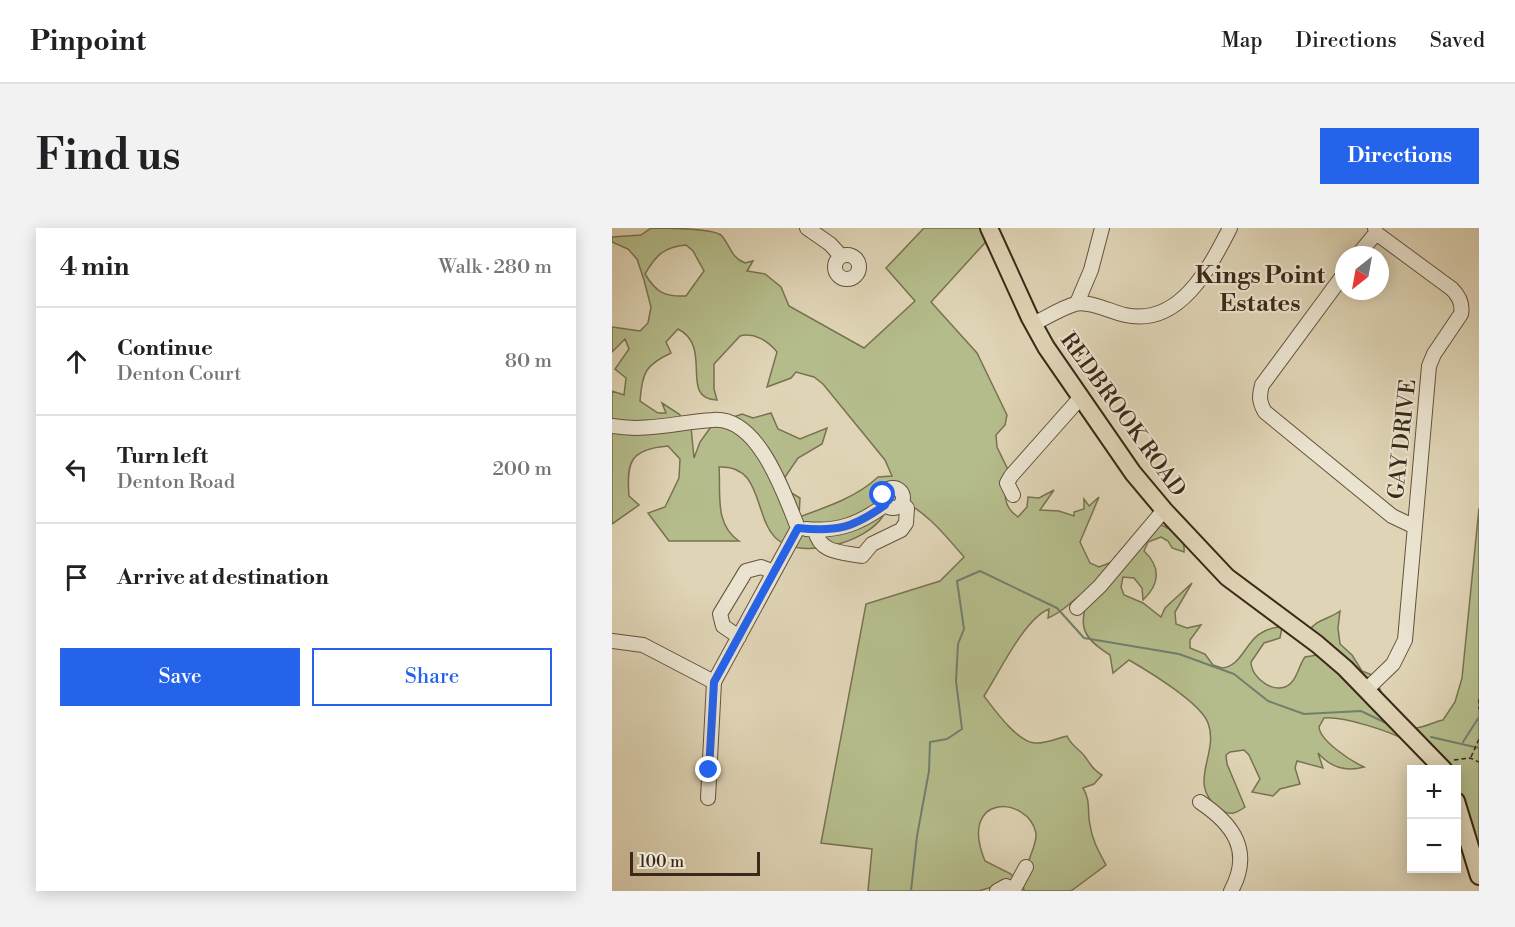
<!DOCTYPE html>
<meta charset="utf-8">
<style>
:root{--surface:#fff;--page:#f2f2f2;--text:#202124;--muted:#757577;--line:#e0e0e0;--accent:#2563eb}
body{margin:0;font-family:"Libre Bodoni",serif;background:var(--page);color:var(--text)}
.controls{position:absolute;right:18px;bottom:18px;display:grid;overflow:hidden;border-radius:0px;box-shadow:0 3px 15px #0003}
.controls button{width:54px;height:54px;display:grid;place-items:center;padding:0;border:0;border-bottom:2px solid var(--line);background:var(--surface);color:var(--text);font:30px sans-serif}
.compass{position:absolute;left:723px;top:18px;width:54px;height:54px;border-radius:50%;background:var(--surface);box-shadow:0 3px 15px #0003;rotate:211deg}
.scale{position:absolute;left:18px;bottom:15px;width:130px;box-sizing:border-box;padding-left:6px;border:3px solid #3b2818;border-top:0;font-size:16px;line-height:21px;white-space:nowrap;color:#3b2818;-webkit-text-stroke:4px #eae3cf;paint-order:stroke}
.stop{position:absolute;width:18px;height:18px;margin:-14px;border:4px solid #2563eb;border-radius:50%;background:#fff}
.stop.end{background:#2563eb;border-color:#fff;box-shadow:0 2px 6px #0008}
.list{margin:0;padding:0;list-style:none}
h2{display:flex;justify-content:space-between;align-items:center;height:78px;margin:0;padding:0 24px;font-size:26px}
h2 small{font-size:20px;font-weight:400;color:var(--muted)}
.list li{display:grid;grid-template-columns:39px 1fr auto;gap:18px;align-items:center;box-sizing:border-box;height:108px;padding:0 24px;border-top:2px solid var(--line)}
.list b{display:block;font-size:22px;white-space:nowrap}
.list p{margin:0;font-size:20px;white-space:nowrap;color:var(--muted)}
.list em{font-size:20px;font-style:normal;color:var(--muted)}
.actions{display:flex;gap:12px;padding:18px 24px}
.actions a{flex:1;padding:14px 0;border:2px solid var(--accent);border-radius:0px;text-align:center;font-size:21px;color:var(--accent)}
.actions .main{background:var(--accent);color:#fff}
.icon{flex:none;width:33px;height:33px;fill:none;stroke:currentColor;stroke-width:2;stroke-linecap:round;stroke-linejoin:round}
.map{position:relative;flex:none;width:867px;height:663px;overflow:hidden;border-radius:0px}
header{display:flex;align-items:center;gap:36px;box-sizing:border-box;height:84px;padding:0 30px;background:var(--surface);border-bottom:2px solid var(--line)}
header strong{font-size:28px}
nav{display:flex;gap:33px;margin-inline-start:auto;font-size:21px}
.intro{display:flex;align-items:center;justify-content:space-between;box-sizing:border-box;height:144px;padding:0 36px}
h1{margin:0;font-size:42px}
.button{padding:15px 27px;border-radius:0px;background:var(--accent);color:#fff;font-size:21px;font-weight:700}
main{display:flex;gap:36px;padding:0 36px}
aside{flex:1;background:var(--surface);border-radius:0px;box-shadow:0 3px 15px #0003}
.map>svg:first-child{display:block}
.green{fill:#b5bc8b;stroke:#787252;stroke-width:1.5;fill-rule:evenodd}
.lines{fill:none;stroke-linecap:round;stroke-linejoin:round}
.stream{stroke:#717f6e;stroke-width:2}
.minor-casing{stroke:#64533f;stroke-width:16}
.major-casing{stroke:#3b2818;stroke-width:20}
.path{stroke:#3b2818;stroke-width:1.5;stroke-dasharray:4.5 3;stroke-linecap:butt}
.minor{stroke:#eae3cf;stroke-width:14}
.major{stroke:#dfd4b5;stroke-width:16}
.route{stroke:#2563eb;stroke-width:8}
.labels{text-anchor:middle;stroke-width:4.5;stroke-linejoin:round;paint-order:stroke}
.street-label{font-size:22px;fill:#3b2818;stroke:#eae3cf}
.neighbourhood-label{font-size:24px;font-weight:bold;fill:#3b2818;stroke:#eae3cf}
</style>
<header>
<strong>Pinpoint</strong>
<nav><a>Map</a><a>Directions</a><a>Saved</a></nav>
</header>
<div class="intro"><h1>Find us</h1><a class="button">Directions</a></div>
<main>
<aside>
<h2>4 min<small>Walk · 280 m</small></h2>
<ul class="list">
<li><svg class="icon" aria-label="ahead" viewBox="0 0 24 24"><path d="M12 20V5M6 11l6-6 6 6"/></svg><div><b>Continue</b><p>Denton Court</p></div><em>80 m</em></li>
<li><svg class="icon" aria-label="left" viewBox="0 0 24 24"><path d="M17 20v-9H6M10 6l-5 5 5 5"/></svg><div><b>Turn left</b><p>Denton Road</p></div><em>200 m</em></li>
<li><svg class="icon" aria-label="arrive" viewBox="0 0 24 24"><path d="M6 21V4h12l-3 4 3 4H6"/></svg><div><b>Arrive at destination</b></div></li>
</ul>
<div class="actions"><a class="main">Save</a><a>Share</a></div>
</aside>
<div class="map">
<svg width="867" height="663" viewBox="0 0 867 663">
<rect width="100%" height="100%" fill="#dfd4b5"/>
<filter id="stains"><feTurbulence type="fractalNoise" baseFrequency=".00333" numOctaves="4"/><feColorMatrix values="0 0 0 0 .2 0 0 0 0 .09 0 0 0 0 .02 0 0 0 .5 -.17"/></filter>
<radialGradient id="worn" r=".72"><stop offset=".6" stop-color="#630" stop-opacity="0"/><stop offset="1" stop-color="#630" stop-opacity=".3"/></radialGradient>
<!-- green -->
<path class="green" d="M39,0C56,0 98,0 109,7C119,18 118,29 133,35L141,33L135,43L153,46L169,59L177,78L252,120L303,73L274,40L312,0H377L380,7L319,74L365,125L395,187L393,197L384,207L385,219L399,248C390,263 391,279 406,289L415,279L416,269L427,270L442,262L428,282L447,283L462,288V284L472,281V271L477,278L487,269L468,314L478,335L487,339L500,334L547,296C559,301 574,310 572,324L560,320L556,313L549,309L536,314L532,323C549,339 548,356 531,372L530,360L522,350L511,349L509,359L512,367L531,375L549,389L553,380L580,355L563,384L564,396L575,400L589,397L578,412V420L593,426L601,437L610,440C636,437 632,400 670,399L668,410L652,415L639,434C639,451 665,469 679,455C686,448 687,437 693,429L706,427L697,403C704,391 718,391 728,383L726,400L728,416L740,427L750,443L763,448L771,469L802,500C812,500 821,494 831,492L843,474L850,450L867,280V648L845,573L844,542C822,541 812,522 793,512C777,503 731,488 712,490L707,499C708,513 739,533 752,539C734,544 719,540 706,525L711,540L685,533L683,540L688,556L668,561L661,568L640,564L648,551L637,527L632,522L618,524L614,527L615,536L633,579C623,586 618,588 608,581C573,556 608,526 596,495C589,475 536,443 517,432L501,445L498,427C466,407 467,396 479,362C461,369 454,383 436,390L437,381C412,391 387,445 372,468C382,481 405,514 423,515C432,516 446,510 455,508C460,519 468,521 474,530C479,537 481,542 490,547L482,556L471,560C479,573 475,583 478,597C480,612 487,624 494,637L459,663H412C408,641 426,619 424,605C416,567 345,565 373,633L399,646L401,649L399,653L367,663H256L260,621L209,615L254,376L328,353L352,329C330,303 311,280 279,267C276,273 275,282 271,288C255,314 191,332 166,312C141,292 152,236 107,239C109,266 102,296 127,313H57L36,285L53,279L67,250L68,231L56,218C19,221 14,233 17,268L27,277L0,296V163L12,167L14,150L3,141L17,121L13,111L0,124V99L28,103L36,95L39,79L32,52L25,31L16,21L0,14V9L29,7ZM74,17L81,23L92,43L74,68C52,69 44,64 33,46C44,27 52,19 74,17ZM66,101C102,119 66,171 105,172L102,161V136L128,108C142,104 156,113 165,124L155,159L179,150L184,144L202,149L211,156L273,232L280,248L266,249C245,269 215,279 187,289L188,270L176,263L173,249L186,230L210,216L215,200L188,211L166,201L159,185L141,190L130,186L101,196L88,214L82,230L79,199L67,186L50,175L54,185H46L28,173C30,145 33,137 59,125L54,114Z"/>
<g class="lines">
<!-- stream -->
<path class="stream" d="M819,509L867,520
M851,514L867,489
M299,663L305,608L317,543L318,514L335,511L350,501L344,453L346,416L352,401L345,353L368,343L445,380L472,410L567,426L622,446L656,473L692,486L749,483L774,495"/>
<defs>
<path id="minor" d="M195,0L218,16L229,28
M223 39a12 12 0 1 1 24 0a12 12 0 1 1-24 0Z
M746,27L764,5
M732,46L650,157C647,168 647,174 653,184L780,288L801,298
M465,75L479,42L490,0
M421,96C434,90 449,80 463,76C477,72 499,84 513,87C567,99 597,41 618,0
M0,198C34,204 67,194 101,192C146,188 172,265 186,300
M271 270a10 10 0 1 1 20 0a10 10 0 1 1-20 0Z
M401,267L395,255L399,248L469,169
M194,301C226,304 247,296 273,277
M203,302C208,326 230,324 250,328L260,316L289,302L294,295L295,280L290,276
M465,380L488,358L552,282
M127,409L111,398L108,386L134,343L149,339L162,344
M0,413L31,417L102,454
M754,462L781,436L793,412L817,138L822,126L849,86C851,76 847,68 840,61L764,5L763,0
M96,570L102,454L186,300
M588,574C621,596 641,623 619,663
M385,663L394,658L402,662
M401,663L414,639"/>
<path id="major" d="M377,0L418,90L434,119L521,245L552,282L615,349L705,416L733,440L832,542
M844,573L867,648"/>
</defs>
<!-- minor casing -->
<use href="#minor" class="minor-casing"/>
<!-- major casing -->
<use href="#major" class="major-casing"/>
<!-- path -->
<path class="path" d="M867,471V481
M859,529L867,511
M842,532L858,530L867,534"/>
<!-- minor -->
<use href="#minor" class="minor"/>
<!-- major -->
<use href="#major" class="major"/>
</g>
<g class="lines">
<!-- route -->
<path class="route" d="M97,542L102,454L186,300C225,304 241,300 273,277L271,267"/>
</g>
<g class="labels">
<!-- street labels -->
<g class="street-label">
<text transform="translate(512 186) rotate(54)" y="8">REDBROOK ROAD</text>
<text transform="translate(789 211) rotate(-84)" y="8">GAY DRIVE</text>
</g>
<!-- neighbourhood labels -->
<g class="neighbourhood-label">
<text x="648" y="55">Kings Point<tspan x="648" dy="28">Estates</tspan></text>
</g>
</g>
<rect width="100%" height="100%" filter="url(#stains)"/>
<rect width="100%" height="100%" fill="url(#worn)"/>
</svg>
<div class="controls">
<button>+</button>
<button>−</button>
</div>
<svg class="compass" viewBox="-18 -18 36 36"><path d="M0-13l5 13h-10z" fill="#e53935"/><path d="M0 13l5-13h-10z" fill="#757577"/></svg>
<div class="scale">100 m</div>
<div class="stop" style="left:271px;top:267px"></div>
<div class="stop end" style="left:97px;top:542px"></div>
</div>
</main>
